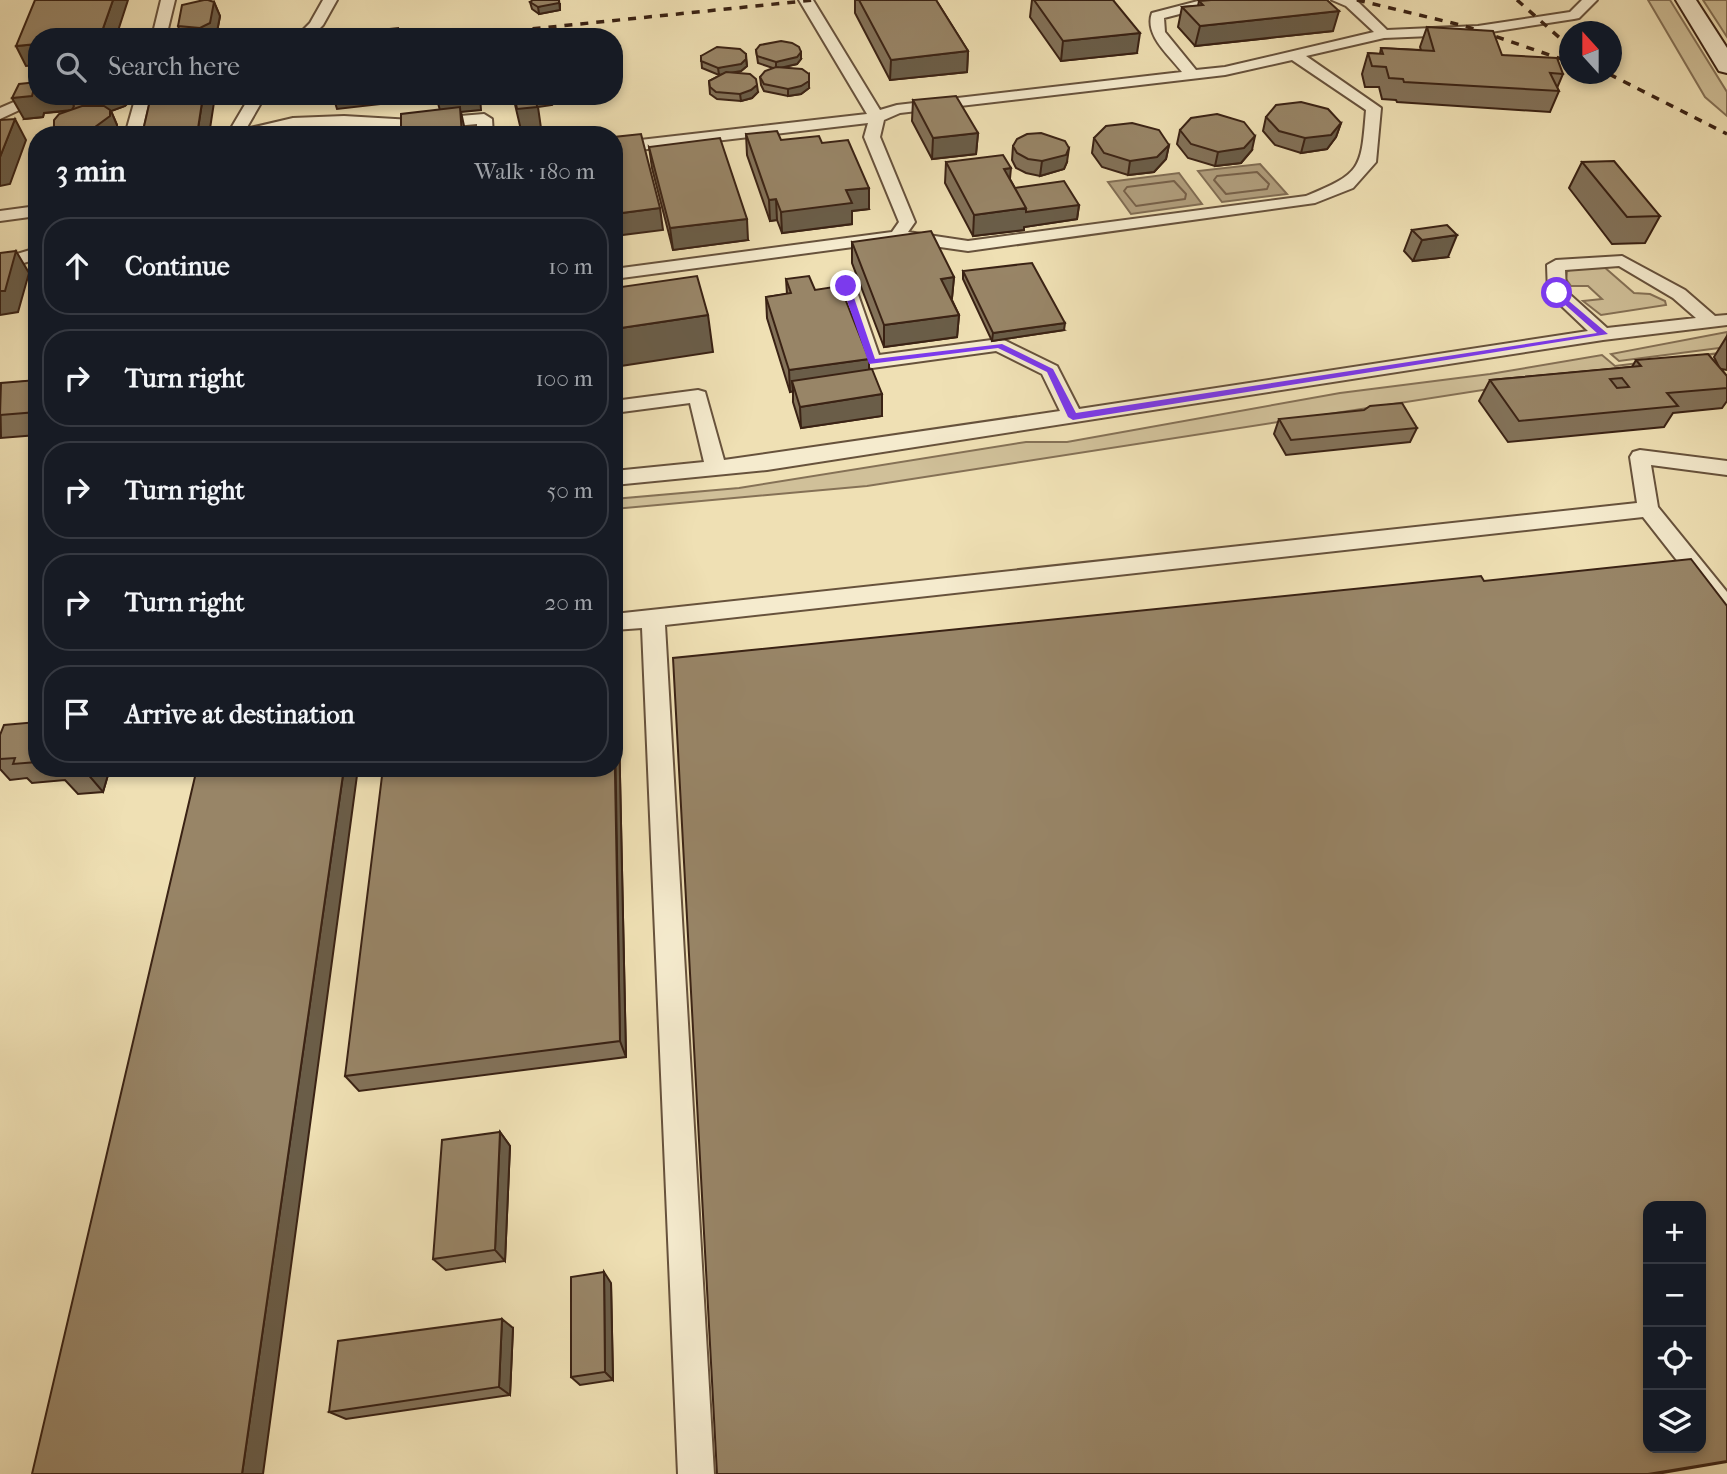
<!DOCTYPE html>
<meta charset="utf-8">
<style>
:root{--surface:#171b24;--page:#20242c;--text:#f1f3f6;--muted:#9ea1a6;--line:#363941}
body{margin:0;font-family:"IM FELL French Canon",serif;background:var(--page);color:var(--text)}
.controls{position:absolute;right:21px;bottom:21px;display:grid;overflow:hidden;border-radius:14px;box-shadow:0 4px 10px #0003}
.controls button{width:63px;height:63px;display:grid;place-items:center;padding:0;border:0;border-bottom:2px solid var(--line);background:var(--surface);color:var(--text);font:35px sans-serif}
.compass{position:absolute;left:1559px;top:21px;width:63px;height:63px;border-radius:50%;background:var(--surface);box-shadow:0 4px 10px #0003;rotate:339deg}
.stop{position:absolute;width:21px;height:21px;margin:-16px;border:5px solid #7c3aed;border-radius:50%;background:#fff}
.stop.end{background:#7c3aed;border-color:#fff;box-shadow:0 2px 7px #0008}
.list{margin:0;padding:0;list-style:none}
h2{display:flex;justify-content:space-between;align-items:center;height:91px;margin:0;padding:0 28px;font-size:30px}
h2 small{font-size:23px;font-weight:400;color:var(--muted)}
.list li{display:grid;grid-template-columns:46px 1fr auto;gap:21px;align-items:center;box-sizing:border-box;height:98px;margin:0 14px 14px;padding:0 14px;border:2px solid var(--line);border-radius:28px}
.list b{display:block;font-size:26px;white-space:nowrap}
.list em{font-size:23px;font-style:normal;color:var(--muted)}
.icon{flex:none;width:38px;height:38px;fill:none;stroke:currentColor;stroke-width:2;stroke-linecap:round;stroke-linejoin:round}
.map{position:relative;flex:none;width:1727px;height:1474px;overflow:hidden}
.search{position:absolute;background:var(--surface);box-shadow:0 4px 10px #0003;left:28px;top:28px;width:595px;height:77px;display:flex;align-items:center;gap:18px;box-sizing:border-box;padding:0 24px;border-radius:28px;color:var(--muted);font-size:26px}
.panel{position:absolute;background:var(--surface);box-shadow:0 4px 10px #0003;left:28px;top:126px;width:595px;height:651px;border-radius:28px}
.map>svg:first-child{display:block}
.green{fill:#d0c099;stroke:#857156;stroke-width:2}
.water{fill:#b19f7e;stroke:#816d54;stroke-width:2}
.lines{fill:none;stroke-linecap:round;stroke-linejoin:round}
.shore{stroke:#766049;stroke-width:2}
.lane-casing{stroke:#67523c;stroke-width:4}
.secondary-casing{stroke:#3a2214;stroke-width:4}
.lane{fill:#f5ebce;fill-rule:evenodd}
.secondary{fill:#f5ebce;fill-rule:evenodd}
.rail{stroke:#3a2214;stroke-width:3.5;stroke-dasharray:8 8;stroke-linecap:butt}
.wall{fill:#837259;stroke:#3a2214;stroke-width:2}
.shaded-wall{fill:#6a5d48;stroke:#3a2214;stroke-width:2}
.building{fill:#988567;stroke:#3a2214;stroke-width:2;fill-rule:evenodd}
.route{fill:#7c3aed}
</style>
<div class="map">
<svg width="1727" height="1474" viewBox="0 0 1727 1474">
<rect width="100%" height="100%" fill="#efe0b4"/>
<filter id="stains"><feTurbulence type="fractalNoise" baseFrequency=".00286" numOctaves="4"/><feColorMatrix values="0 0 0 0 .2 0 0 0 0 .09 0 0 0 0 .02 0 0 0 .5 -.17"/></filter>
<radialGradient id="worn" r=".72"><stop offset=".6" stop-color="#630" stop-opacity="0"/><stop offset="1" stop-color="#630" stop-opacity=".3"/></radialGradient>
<!-- green -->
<path class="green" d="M1648,0H1670L1727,92V116L1705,97Z
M1703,0H1727V37Z
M1603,266L1634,293L1650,294L1665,301L1666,305L1601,315L1583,301L1602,299L1588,286H1571L1566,279L1567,271L1579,267Z
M1727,332V347L1619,361L1611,354Z
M1727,352L867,486L614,509V499L739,488L1026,442H1067L1340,393L1490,374L1602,355L1615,366Z"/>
<!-- water -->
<path class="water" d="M1260,164L1287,194L1222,202L1198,171Z
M1179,173L1202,204L1131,214L1108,182Z"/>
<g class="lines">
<!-- shore -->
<path class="shore" d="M1257,172L1269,184L1267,189L1226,194L1214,180L1217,176Z
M1174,181L1186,194L1185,199L1136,206L1124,191L1127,187Z"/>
<defs>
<path id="lane" d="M161,0H175L166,37H152Z
M323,0H337L323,25L311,37H296L310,23Z
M799,0H813L880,110L897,105L1182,72C1169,55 1144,35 1152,13L1198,1L1251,0L1244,4L1199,9L1164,18L1165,32L1196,70L1225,67L1374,32L1346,6L1332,0H1356L1387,30L1478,26L1570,12L1582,0H1597L1579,18L1574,19L1478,34L1384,38L1306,56L1381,108L1376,162L1353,188L1315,203L968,251L898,241L614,279V269L892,232L899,222L864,137L868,123L614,153V143L867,114ZM1292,60L1366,110C1361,168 1363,173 1306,196L968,241L908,232L915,222L880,137L884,120L900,113L1225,75Z
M37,92V96H45L43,99L0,119V108Z
M136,96H150L141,135H125Z
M250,96H265L246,129L293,118L344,116L412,120L484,114L492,119L493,135H477V124L412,130L344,126L293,128L261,135H227Z
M37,206V216L0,221V211Z
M37,248V259L0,270V259Z
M1622,256L1685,290L1715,316L1727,315V325L1603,340L767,470L614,485V471L704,462L690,403L614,413V401L698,390L705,392L724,460L1060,411L1042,374L996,351L872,368L865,366L837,286L846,281L855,286L879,355L999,339L1006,341L1057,366L1079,409L1588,331L1548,293L1547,265L1556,260ZM1619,266L1673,298L1696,318L1607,328L1566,291L1565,270Z
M1640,450L1727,461V475L1651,465L1658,507L1727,592V616L1719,614L1643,517L665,625L714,1474H678L642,628L614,630V614L1637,503L1630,457L1633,452Z"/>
<path id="secondary" d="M1676,0H1696L1727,48V73L1719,71Z"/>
</defs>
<!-- lane casing -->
<use href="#lane" class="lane-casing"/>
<!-- secondary casing -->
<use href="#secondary" class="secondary-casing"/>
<!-- lane -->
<use href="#lane" class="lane"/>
<!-- secondary -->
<use href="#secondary" class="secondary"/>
<!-- rail -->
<path class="rail" d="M1357,0L1465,26L1570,62
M1517,0L1570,47
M453,37L814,0
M1609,74L1727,134"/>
</g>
<!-- wall -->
<path class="wall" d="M855,0H936L968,51L967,72L890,80L855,13Z
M1032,0H1113L1137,53L1061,61L1030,17Z
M1199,1L1333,31L1195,46L1178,27L1182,7L1198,6Z
M214,2L220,16L216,37H182L178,26Z
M530,2L560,4V10L539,14L532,9Z
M1427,27L1502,55L1563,74L1557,88L1559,91L1550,112L1397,102L1396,100L1382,99L1379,87H1365L1362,74L1368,53L1380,54L1381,48L1421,50L1420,47Z
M756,50L801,59L797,64L783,67L809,88L801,94L788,96L764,91L761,85L760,77L773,68L758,63Z
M746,54L747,66L741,71L733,73L758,92L752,98L741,101L717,99L710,94L709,81L721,75H719L702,68L701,56Z
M37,96H129L130,101L125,106L111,111L117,125V130L111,135H59L54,126L69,111L44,113L43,117L24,119Z
M913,100L978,133L976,154L932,159L912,121Z
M1266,117L1341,123L1336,137L1327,149L1301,153L1275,145L1263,131Z
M1180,130L1252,150L1241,163L1215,166L1188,158L1177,144Z
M746,134L781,140L822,143L869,209L852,211V224L782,233L777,220L770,221L747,155Z
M1094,138L1169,145L1166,159L1154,172L1128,175L1102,167L1092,153Z
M1013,146L1067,162L1064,169L1040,176L1026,173L1016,168L1012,160Z
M649,147L748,240L673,250L652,168Z
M946,162L1010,179L1015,188L1079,205L1077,219L1024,227V230L973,236L945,183Z
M1582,162L1660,216L1645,243L1612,244L1569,188Z
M1412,230L1448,257L1413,261L1404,251Z
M852,242L954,277L952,298H951L959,315L957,337L884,347L852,263Z
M963,271L1064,330L992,341L963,279Z
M786,279L815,290L869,359V370L882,416L801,428L793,402V391L790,392L767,318L766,297L787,294Z
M1727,336V370L1721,369L1727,376V401L1722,408L1673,413L1664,427L1508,442L1479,401L1490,380L1632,367L1636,360L1719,367L1714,357Z
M37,380V435L1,438L0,384Z
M1279,419L1417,428L1410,442L1286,455L1274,434Z
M1484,581L1727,606V1462L1657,1474H717Z
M614,667L618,683L626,1057L359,1091L345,1076L614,768Z
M37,722V768H110L103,792L78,794L65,780L32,783L27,778L10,780L0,769V735Z
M500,1132L510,1146L505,1261L446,1270L433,1259Z
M611,1283L613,1380L580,1385L571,1377Z
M513,1328L510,1395L346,1419L329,1412Z"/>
<!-- shaded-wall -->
<path class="shaded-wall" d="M113,0H128L116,37H100Z
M559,0L560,10L539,14L538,7Z
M214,2L220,16L216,37H204L200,28Z
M1339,11L1333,31L1195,46L1200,26Z
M1140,33L1137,53L1061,61L1063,41Z
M37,44V65L26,66L16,46Z
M968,51L967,72L890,80L891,60Z
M801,52V59L797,64L776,69V62Z
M746,59L747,66L741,71L719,75L718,68Z
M809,74V88L801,94L788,96V89Z
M757,85L758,92L752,98L741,101L740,94Z
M33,92H37V96H68L74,106L72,110L44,113L43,117L24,119L12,98Z
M106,96H129L130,101L125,106L111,111L117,125V130L111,135H85L83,130L103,114L96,100Z
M203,96H215L209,135H197Z
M333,96H406V101L337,109Z
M436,96H480L481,110L461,112L466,135H462L441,114Z
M513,96H550L552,105L538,107L541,128L521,130Z
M15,119L26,140L10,184L0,186V157Z
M1341,123L1336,137L1327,149L1301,153L1305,138Z
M978,133L976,154L932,159L933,138Z
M1255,136L1252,150L1241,163L1215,166L1218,152Z
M1169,145L1166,159L1154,172L1128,175L1130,161Z
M1069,148L1067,162L1064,169L1040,176L1042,161Z
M1011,168L1009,189L1004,169Z
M869,188V209L852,211V224L782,233L781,212L846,190Z
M776,199L777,220L770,221L769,200Z
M1079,205L1077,219L1024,227V230L973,236L974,215L1026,208Z
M660,208L663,230L614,236V214Z
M747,219L748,240L673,250L670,228Z
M1457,235L1448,257L1413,261L1422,240Z
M16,251L29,273L18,312L0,315V291Z
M954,277L952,298L940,300L941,279Z
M708,315L713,352L614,367V329Z
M959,315L957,337L884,347V325Z
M1065,323L1064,330L992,341L993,333Z
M869,359V381H792L793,391L790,392L789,370Z
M882,394V416L801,428L800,407Z
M614,667L618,683L626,1057L620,1041Z
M87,768H110L103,792L86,772Z
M344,768H358L263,1474H242Z
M500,1132L510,1146L505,1261L495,1250Z
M604,1272L611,1283L613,1380L605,1372Z
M502,1319L513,1328L510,1395L499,1387Z"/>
<!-- building -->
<path class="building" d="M35,0H113L100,37H37V44L16,46Z
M204,0H208L214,2L210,23L200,28L178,26L182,5Z
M533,0H559V3L538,7L530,2Z
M859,0H936L968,51L891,60Z
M1034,0H1113L1140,33L1063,41Z
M1211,0H1327L1339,11L1200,26L1182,7L1203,5L1199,1Z
M1427,27L1493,31L1502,55L1557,58L1563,74L1550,73L1559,91L1404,82L1403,79L1389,78L1386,67L1372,66L1368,53L1383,54L1381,48L1434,51Z
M398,28V37H332V35Z
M471,32V37H432V36Z
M781,41L792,43L799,47L801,52L797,57L776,62L757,56L756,50L760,45Z
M717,47L740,49L746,54V59L741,64L718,68L701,61V56Z
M776,67L802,69L809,74V81L801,86L788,89L764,84L760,77L765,71Z
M726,72L750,74L756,79L757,85L751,90L740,94L716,92L710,87L709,81Z
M37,82V92H33L32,96L12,98L19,84Z
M69,96H106L96,100L74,99Z
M151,96H203L197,135H142Z
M956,96L978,133L933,138L913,100Z
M536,97L537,107L517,109L515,99Z
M1301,102L1328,109L1341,123L1331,135L1305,138L1279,131L1266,117L1276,105Z
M82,106H104L110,110V116L95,127L83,130H60L54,126V120L59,114Z
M460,107L462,135H401V114Z
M1217,114L1244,122L1255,136L1244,148L1218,152L1191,144L1180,130L1191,118Z
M15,119L0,157V120Z
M1132,123L1159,130L1169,145L1157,157L1130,161L1104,153L1094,138L1106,126Z
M777,131L781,140L819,136L822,143L848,140L869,188L846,190L852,203L781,212L776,199L769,200L746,134Z
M1041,133L1065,141L1069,148L1066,155L1042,161L1028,159L1017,153L1013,146L1017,139L1027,134Z
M641,134L660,208L614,214V137Z
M720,138L747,219L670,228L649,147Z
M1003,155L1011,168L1004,169L1026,208L974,215L946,162Z
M1614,161L1660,216L1627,217L1582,162Z
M1064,181L1079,205L1026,212V208L1015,188Z
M1447,225L1457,235L1422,240L1412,230Z
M931,231L954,277L941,279L959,315L884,325L852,242Z
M16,251L5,291H0V253Z
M1032,263L1065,323L993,333L963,271Z
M697,276L708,315L614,329V288Z
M809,276L815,290L840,286L869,359L789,370L766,297L791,293L786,279Z
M1708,354L1727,376V388L1667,393L1678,406L1519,421L1490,380L1641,366L1636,360ZM1622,378L1629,387L1617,388L1610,379Z
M872,369L882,394L800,407L792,381Z
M37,380V412L0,415L1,383Z
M1402,403L1417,428L1291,440L1279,419L1364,410L1370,406Z
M1691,559L1727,606V1461L1648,1474H717L673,658L1481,576L1484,581ZM1648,1206H1701V1448H1648Z
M614,721L620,1041L345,1076L383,768H614Z
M37,722V762L13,764L15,758L0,759V735L4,725Z
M62,768H87L86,772L60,775Z
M197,768H344L242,1474H32Z
M500,1132L495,1250L433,1259L442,1140Z
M604,1272L605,1372L571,1377V1277Z
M502,1319L499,1387L329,1412L338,1341Z"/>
<!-- route -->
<path class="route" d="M846,283L850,286L875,359L1002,344L1053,369L1076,413L1597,333L1554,295L1557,291L1608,334L1073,420L1068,417L1047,372L998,348L869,364L842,286Z"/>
<rect width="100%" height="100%" filter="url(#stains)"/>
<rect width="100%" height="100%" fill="url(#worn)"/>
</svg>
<div class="controls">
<button>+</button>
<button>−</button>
<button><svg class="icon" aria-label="locate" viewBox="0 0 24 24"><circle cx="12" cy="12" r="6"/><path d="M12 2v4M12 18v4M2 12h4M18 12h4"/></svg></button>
<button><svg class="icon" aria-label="layers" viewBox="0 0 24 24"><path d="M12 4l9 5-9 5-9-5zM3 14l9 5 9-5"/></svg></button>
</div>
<svg class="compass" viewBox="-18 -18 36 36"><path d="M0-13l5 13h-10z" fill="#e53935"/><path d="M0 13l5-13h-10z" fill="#9ea1a6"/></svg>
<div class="stop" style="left:1557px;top:293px"></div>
<div class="stop end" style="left:846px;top:286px"></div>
<div class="search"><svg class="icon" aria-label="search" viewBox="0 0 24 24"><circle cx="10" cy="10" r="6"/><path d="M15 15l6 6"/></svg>Search here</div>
<section class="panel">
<h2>3 min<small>Walk · 180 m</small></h2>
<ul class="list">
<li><svg class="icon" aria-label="ahead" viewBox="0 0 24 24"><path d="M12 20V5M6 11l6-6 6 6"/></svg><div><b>Continue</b></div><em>10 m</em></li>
<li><svg class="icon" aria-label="right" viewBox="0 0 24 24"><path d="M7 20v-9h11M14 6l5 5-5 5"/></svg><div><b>Turn right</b></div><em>100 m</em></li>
<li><svg class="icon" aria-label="right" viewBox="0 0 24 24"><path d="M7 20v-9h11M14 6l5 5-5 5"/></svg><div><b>Turn right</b></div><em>50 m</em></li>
<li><svg class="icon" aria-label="right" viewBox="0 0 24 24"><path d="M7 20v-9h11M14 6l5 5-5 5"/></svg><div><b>Turn right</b></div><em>20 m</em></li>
<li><svg class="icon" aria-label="arrive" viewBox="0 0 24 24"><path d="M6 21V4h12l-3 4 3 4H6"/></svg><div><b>Arrive at destination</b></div></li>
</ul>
</section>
</div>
